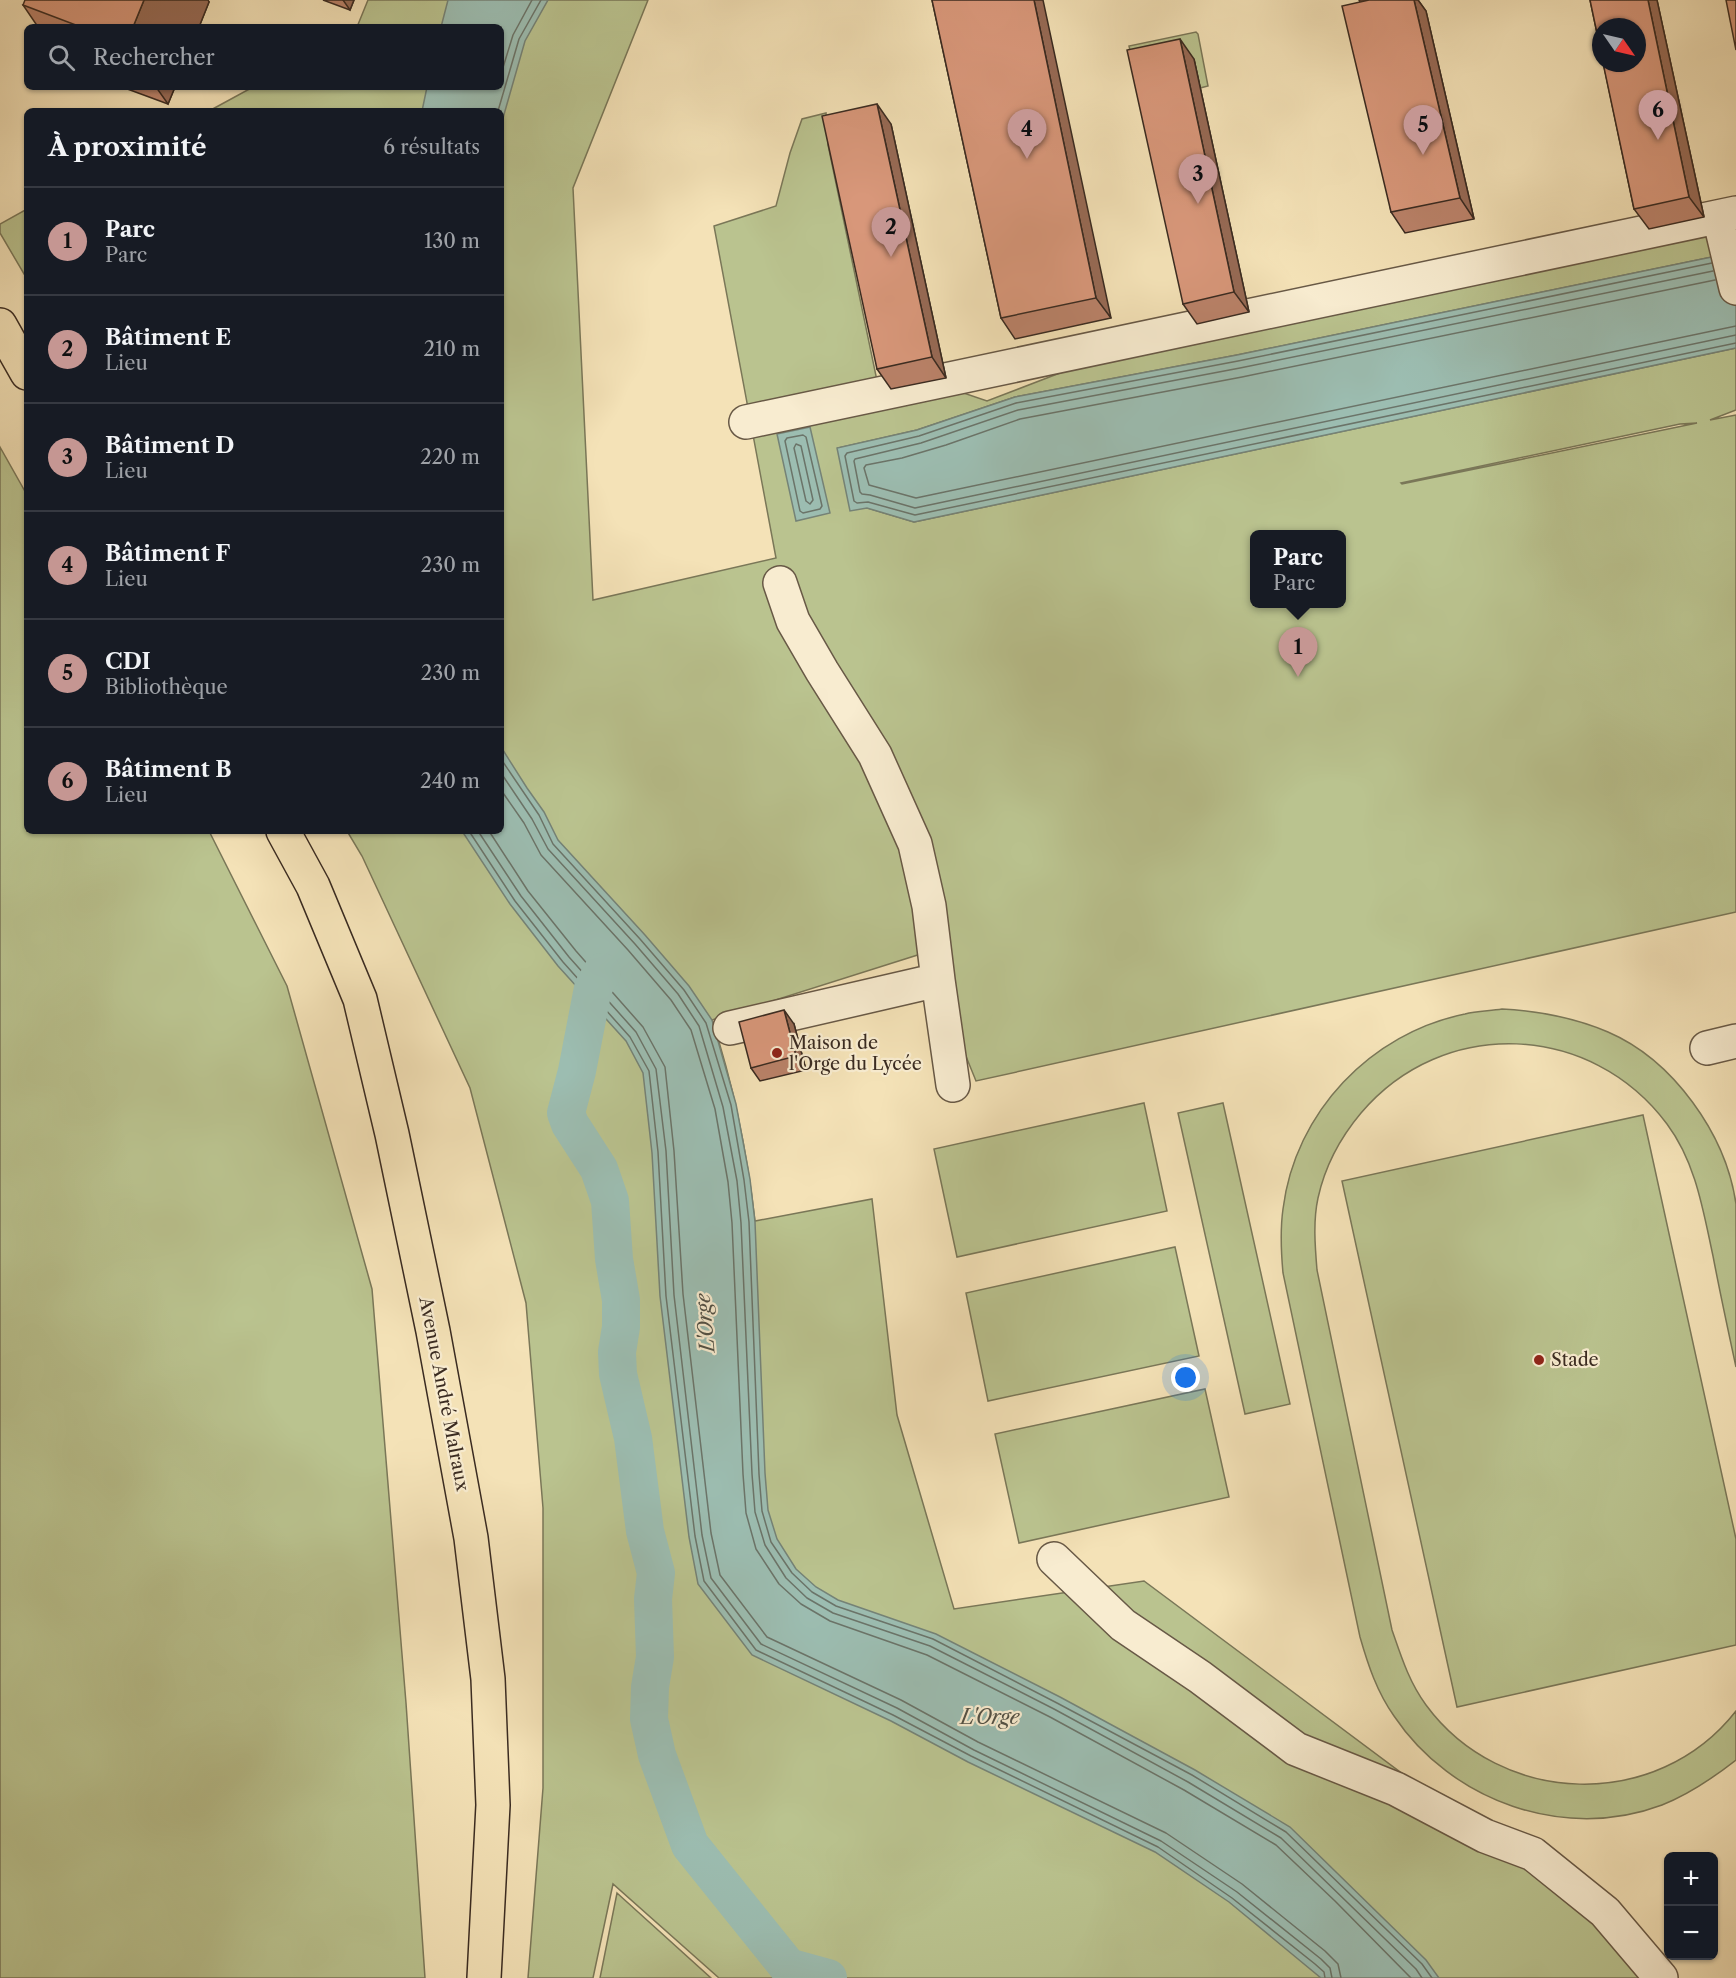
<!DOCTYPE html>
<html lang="fr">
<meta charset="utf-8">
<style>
:root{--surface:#171b24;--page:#20242c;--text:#f1f3f6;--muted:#9ea1a6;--line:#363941;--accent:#c59692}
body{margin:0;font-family:"Libre Caslon Text",serif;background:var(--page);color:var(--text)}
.controls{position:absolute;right:18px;bottom:18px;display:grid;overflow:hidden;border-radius:9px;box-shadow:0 2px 4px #0004}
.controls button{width:54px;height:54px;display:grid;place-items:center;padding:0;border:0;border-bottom:2px solid var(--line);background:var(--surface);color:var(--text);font:30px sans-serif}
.compass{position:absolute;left:1592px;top:18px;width:54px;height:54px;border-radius:50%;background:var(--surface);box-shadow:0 2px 4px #0004;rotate:124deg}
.you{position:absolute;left:1186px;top:1378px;width:21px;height:21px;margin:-15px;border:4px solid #fff;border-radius:50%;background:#1a73e8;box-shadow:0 0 0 9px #1a73e833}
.badge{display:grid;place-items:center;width:39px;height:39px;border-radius:50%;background:var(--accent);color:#111;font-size:20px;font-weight:700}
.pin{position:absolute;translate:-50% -50px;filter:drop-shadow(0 2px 3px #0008)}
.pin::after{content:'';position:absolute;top:32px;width:21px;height:18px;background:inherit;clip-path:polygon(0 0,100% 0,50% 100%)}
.popup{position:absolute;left:1250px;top:530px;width:96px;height:78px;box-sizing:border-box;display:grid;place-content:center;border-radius:9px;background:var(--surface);filter:drop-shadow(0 2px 4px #0005);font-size:20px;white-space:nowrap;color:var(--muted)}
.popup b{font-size:22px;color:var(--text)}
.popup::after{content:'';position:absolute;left:50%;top:100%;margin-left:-12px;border:12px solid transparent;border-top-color:var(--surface)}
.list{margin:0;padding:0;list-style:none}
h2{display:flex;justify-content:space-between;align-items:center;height:78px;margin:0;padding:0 24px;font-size:26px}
h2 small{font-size:20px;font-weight:400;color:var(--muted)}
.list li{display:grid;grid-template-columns:39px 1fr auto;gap:18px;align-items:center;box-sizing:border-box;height:108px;padding:0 24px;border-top:2px solid var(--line)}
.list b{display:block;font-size:22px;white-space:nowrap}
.list p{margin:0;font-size:20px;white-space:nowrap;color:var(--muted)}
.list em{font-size:20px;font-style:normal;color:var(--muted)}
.icon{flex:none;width:33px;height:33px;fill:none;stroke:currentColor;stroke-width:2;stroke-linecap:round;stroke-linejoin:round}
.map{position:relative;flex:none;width:1736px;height:1978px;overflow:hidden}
.search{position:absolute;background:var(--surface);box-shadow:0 2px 4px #0004;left:24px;top:24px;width:480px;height:66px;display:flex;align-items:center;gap:15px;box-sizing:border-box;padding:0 21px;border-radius:9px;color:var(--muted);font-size:22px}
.panel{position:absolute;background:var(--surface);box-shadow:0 2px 4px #0004;left:24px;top:108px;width:480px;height:726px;border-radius:9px}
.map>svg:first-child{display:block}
.green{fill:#bac38f;stroke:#7a7758;stroke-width:1.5;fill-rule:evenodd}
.water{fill:#9cbdb1;stroke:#758377;stroke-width:1.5}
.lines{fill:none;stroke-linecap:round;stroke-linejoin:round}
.shore{stroke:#6b7469;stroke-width:1.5}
.canal{stroke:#9cbdb1;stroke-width:38}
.minor-casing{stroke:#685946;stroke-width:36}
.major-casing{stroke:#3a2b21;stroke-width:36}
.minor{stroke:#f8ecd0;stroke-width:33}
.major{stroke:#f4e2b7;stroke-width:33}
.wall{fill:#ba8269;stroke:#3a2b21;stroke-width:1.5}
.shaded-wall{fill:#976a55;stroke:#3a2b21;stroke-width:1.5}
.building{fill:#d8977a;stroke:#3a2b21;stroke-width:1.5}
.poi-dot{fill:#8f2418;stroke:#f8ecd0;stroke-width:2}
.labels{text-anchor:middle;stroke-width:4.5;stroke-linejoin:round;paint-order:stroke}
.poi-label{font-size:18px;fill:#3a2b21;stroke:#f8ecd0;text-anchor:start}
.street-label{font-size:18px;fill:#3a2b21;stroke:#f8ecd0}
.water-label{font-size:20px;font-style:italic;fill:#525045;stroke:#f8ecd0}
</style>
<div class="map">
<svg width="1736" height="1978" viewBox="0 0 1736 1978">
<rect width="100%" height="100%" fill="#f4e2b7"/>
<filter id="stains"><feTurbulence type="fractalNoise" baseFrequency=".00333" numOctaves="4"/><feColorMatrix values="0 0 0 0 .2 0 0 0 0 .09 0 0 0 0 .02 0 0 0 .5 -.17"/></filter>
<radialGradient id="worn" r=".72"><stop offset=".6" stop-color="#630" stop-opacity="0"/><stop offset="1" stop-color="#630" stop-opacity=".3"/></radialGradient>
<!-- green -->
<path class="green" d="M368,0H648L573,188L593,600L776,558L714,226L776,206L790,153L802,119L826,113L828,145L881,400L949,388L987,401L1143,341L1736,215V252L1237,355L1015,397L917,430L838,448L867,508L914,522L1736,348V410L1710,420L1736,415V912L976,1081L924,953L712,1020C734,1086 747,1152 755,1221L872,1199L897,1415L954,1609L1144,1581L1643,1953L1662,1978H719L613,1884L593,1978H528L543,1788V1508L526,1303L470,1088L362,856L347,831H501V111H209L253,87H501V27H357ZM1697,423L1402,484L1401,483L1680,424ZM1254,534H1342V604H1254Z
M1196,32L1198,34L1208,86L1200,88L1194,60L1141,98L1129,46Z
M27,209V279L0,233V224Z
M0,447L27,495V831H209L287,986L372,1289L406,1703L425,1978H0Z
M1502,1009C1539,1011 1573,1017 1608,1032C1673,1060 1726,1134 1736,1204C1736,1221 1736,1240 1736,1258C1736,1295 1736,1331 1736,1367C1728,1330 1720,1293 1713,1256C1703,1210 1696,1163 1667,1124C1591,1022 1443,1016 1361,1113C1340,1138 1325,1166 1318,1198C1313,1221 1315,1246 1317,1270L1392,1630C1401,1656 1409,1682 1426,1705C1501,1807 1657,1812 1736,1711V1760C1713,1778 1690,1794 1662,1805C1564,1842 1451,1801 1394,1716C1377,1692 1368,1665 1360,1637L1283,1273C1281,1251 1280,1230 1283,1209C1295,1112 1371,1033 1465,1014C1477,1011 1490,1011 1502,1009Z
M1144,1103L1167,1211L957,1257L934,1149Z
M1223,1103L1290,1404L1245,1414L1178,1113Z
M1643,1115L1736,1539V1645L1457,1707L1342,1181Z
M1175,1247L1199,1356L988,1401L966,1293Z
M1205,1389L1229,1497L1019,1543L995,1434Z
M617,1893L711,1978H600Z"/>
<!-- water -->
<path class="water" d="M448,0H548L525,41L501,125V111H422L427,87H501V27H441Z
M1736,252V348L914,522L867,508L850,511L837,448L917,430L1015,397L1237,355Z
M810,427L830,513L796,521L777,434Z
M501,747L527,788L544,812L558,840L645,935L689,986L712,1020L736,1104L750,1179L755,1222L765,1473L768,1510L777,1539L796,1569L816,1587L838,1600L936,1634L1060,1697L1195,1770L1290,1827L1426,1960L1439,1978H1321L1229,1902L1155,1852L968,1762L891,1721L752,1655L698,1584L689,1537L660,1296L652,1153L643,1073L626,1041L558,966L510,904L462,831H501Z"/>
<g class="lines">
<!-- shore -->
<path class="shore" d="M501,74L513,35L532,0
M498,111L519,39L541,0
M1712,263L1238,361L1016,403L919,436L847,453L845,456L854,501L857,503L868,502L915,515L1736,343
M1713,271L1240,368L1018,410L921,443L855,459L854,461L860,492L862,494L870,495L915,508L1736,335
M1715,280L1242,377L1020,419L946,445L902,458L866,465L864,468L869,485L916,498L1736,326
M803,435L806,437L822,506L820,509L803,513L800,511L785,441L787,438Z
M796,444L801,446L813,500L810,504L806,501L794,448Z
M501,759L539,815L553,844L640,939L684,990L706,1023L731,1105L744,1180L749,1222L759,1474L762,1511L771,1542L792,1573L812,1592L836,1606L933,1639L1057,1703L1192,1775L1286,1832L1422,1964L1432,1978
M501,773L532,819L548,849L635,944L678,994L699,1026L723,1107L737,1181L741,1223L752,1474L755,1512L765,1545L786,1578L807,1598L833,1613L930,1646L1054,1709L1188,1782L1281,1838L1416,1969L1422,1978
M501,790L524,823L541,855L628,950L671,1000L691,1030L715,1109L728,1182L732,1223L743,1474L746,1513L756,1549L779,1584L801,1604L830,1621L927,1655L1050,1717L1184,1790L1276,1845L1335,1901L1411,1978
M469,831L515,901L563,962L630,1037L649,1071L658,1152L666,1296L695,1536L704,1581L756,1650L893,1715L971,1756L1158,1847L1232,1898L1315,1964L1324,1972L1325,1978
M478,831L521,896L569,957L636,1032L656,1069L666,1151L674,1295L702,1535L711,1578L761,1644L897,1708L974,1750L1161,1841L1237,1892L1321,1959L1330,1968L1332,1978
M489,831L528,891L576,951L643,1027L665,1067L674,1151L683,1294L711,1533L720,1575L767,1637L901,1700L978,1742L1166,1833L1242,1884L1325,1951L1338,1964L1341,1978"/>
<!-- canal -->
<path class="canal" d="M602,972L593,988L577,1071L566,1113L570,1124L599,1169L610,1201L614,1259L621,1300V1327L617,1352L618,1374L633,1438L645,1531L656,1573L653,1599L655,1657L650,1687L649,1719L657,1755L690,1845L788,1967L828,1978"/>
<defs>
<path id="minor" d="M1719,217L1736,288
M746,422L1736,213
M780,583L793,621L822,671L875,755L915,844L929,906L938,980
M730,1028L938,980L953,1085
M1707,1048L1736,1041
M1054,1559L1123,1625L1200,1677L1296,1749L1396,1789L1485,1836L1533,1854L1605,1912L1661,1978"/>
<path id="major" d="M0,325L27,373
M283,831L313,886L360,999L392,1134L433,1331L471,1538L488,1679L493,1805L484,1978"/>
</defs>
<!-- minor casing -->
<use href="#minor" class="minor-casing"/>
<!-- major casing -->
<use href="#major" class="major-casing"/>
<!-- minor -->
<use href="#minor" class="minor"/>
<!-- major -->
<use href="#major" class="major"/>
</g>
<!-- wall -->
<path class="wall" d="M323,0H354L350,10Z
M932,0L1111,318L1015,339L1001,318Z
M1359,0H1418L1426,11L1474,219L1405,233L1391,212L1360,2Z
M1590,0H1657L1704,217L1649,229L1634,209Z
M209,2L199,27H38L23,5Z
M1194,59L1249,312L1197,324L1183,304Z
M122,87H175L168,104Z
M891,124L946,378L891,389L877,369Z
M794,1024L806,1070L760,1081L751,1068Z"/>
<!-- shaded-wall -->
<path class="shaded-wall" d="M144,0H208L209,2L199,27H133Z
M343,0H354L350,10Z
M1034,0H1043L1111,318L1096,298Z
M1414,0H1418L1426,11L1474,219L1460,198Z
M1648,0H1657L1704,217L1689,197Z
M1180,39L1194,59L1249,312L1234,292Z
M156,87H175L168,104Z
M877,104L891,124L946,378L932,357Z
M784,1010L794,1024L806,1070L796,1056Z"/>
<!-- building -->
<path class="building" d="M25,0H144L133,27H81L23,5Z
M932,0H1034L1096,298L1001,318Z
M1369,0H1414L1460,198L1391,212L1342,6Z
M1590,0H1648L1689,197L1634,209L1603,63H1637V27H1601V52Z
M1726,0H1736V50Z
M1180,39L1234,292L1183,304L1127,50Z
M877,104L932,357L877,369L822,116Z
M784,1010L796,1056L751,1068L739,1022Z"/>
<!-- markers -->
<g class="poi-dot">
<circle cx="777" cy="1053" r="6"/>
<circle cx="1539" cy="1360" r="6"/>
</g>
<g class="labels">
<!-- poi labels -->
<g class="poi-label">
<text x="789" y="1049">Maison de<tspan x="789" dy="21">l'Orge du Lycée</tspan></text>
<text x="1551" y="1366">Stade</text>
</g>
<!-- street labels -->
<g class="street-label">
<text transform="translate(444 1394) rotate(79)" y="6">Avenue André Malraux</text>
</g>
<!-- water labels -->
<g class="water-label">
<text transform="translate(705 1323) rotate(-95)" y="7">L'Orge</text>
<text x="990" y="1724">L'Orge</text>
</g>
</g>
<rect width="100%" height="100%" filter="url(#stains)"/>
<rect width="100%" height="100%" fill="url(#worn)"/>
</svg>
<div class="controls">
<button>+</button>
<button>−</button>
</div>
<svg class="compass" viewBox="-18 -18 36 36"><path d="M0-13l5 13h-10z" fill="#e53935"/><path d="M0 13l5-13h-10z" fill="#9ea1a6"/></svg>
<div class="you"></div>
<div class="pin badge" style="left:1298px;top:677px">1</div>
<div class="popup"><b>Parc</b>Parc</div>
<div class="pin badge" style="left:891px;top:257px">2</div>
<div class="pin badge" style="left:1198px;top:204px">3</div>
<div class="pin badge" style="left:1027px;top:159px">4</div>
<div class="pin badge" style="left:1423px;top:155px">5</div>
<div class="pin badge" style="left:1658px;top:140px">6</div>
<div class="search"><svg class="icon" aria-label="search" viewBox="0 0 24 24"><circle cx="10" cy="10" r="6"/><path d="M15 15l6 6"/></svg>Rechercher</div>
<section class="panel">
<h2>À proximité<small>6 résultats</small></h2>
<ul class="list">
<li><span class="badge">1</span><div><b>Parc</b><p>Parc</p></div><em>130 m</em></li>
<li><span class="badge">2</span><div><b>Bâtiment E</b><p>Lieu</p></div><em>210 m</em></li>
<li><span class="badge">3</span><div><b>Bâtiment D</b><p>Lieu</p></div><em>220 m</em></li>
<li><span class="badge">4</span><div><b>Bâtiment F</b><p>Lieu</p></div><em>230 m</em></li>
<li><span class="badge">5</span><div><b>CDI</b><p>Bibliothèque</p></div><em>230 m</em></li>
<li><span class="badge">6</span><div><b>Bâtiment B</b><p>Lieu</p></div><em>240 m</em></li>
</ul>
</section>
</div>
